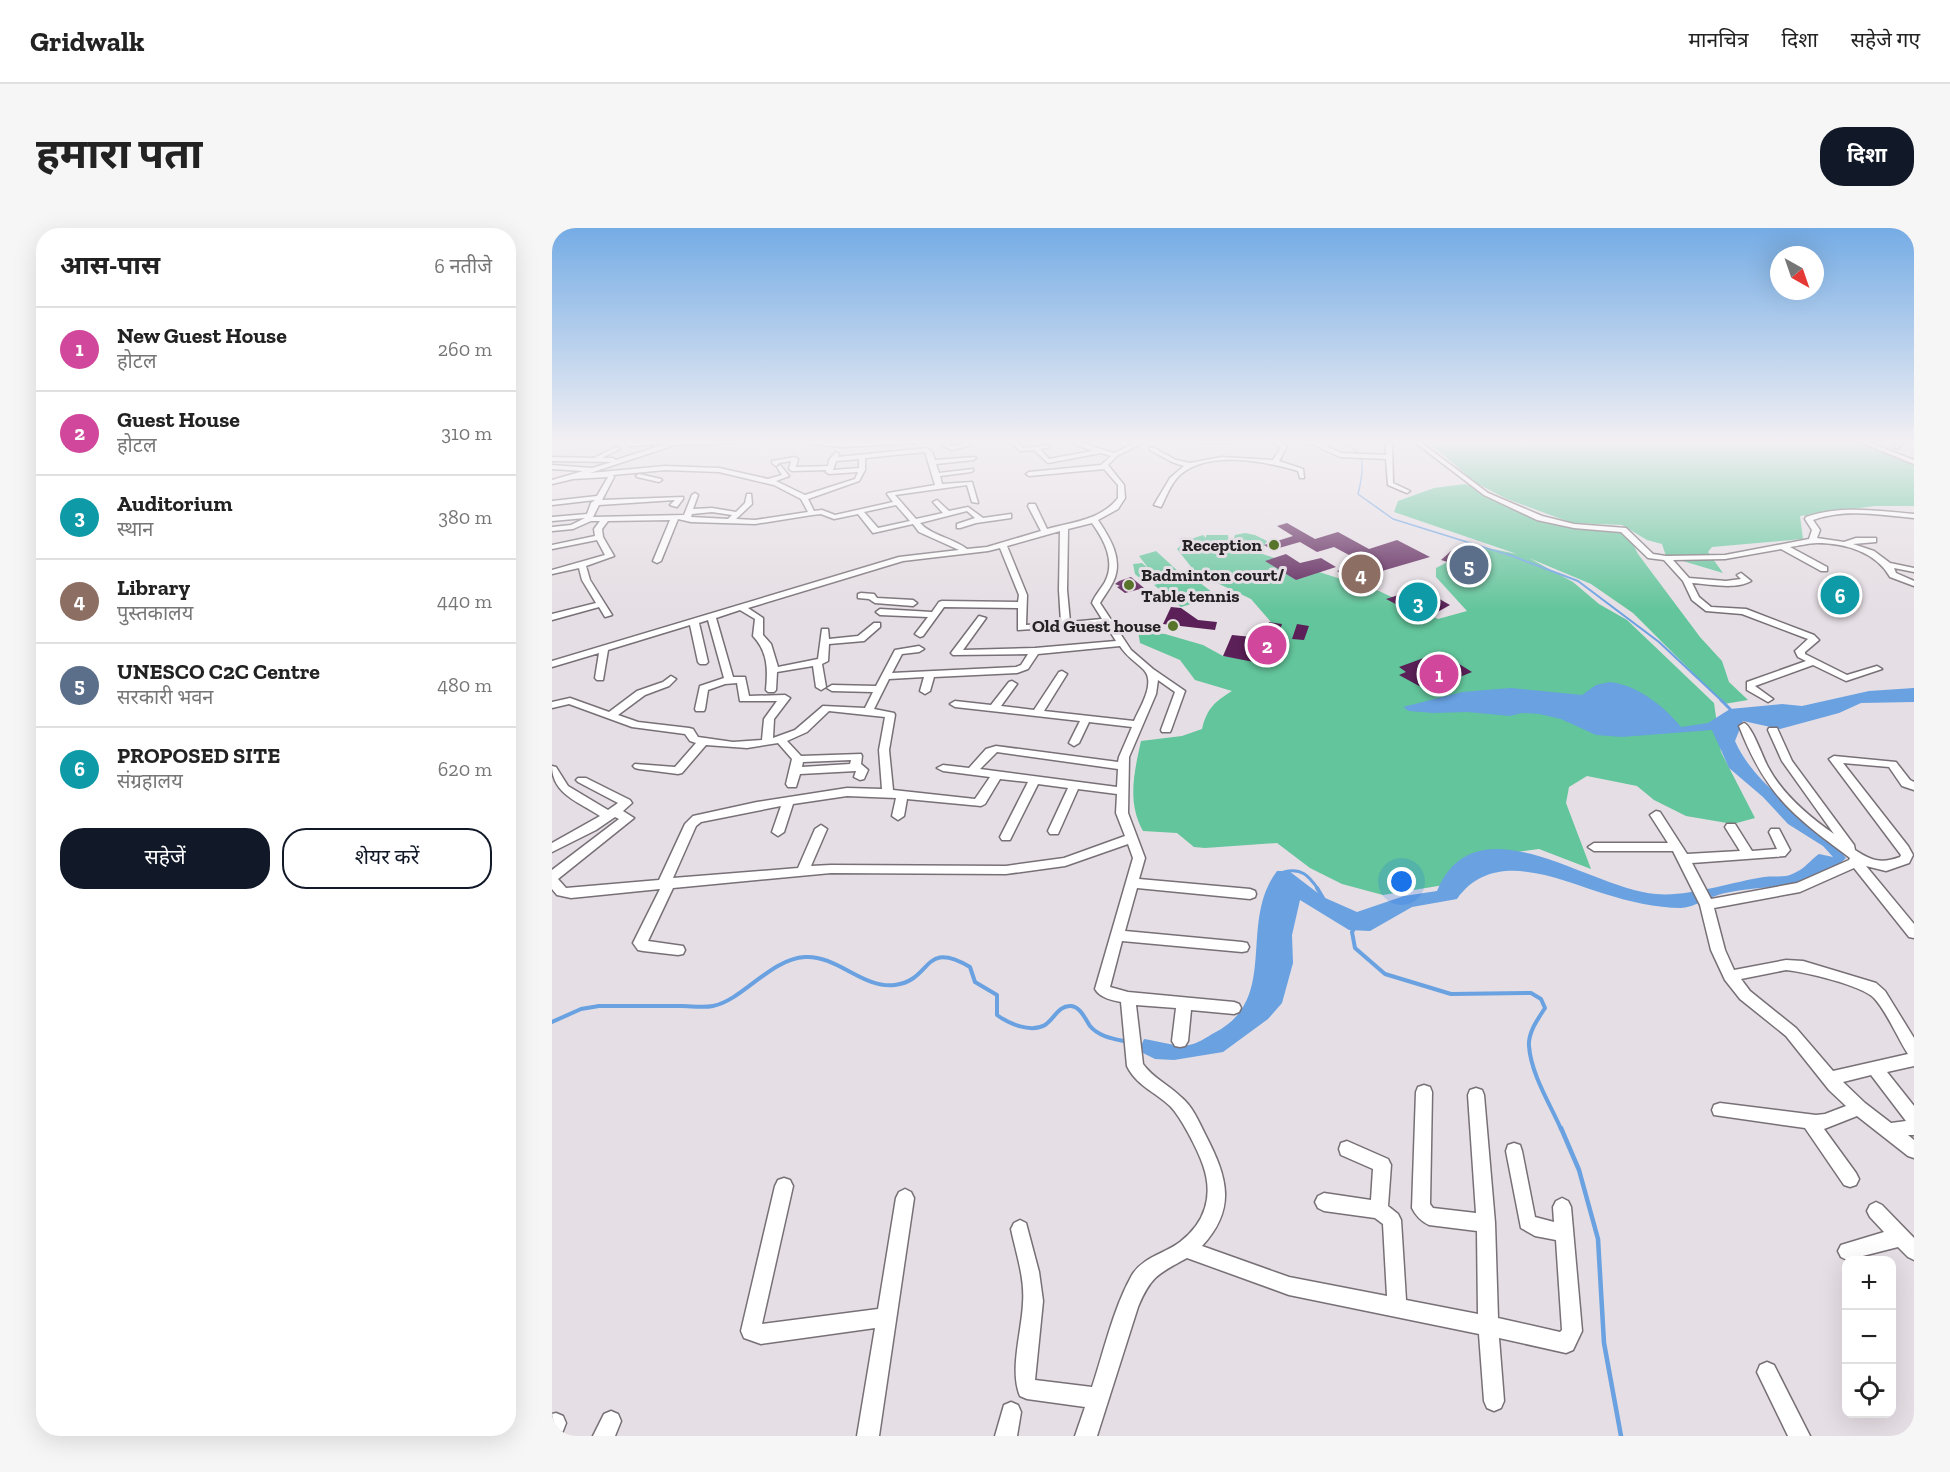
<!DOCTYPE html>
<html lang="hi">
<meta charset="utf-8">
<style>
:root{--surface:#fff;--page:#f6f6f6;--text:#222;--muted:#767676;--line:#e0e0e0;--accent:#111827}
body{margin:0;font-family:"Zilla Slab","Noto Sans Devanagari",serif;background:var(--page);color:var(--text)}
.controls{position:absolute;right:18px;bottom:18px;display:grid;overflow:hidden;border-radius:12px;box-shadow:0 6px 24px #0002}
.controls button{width:54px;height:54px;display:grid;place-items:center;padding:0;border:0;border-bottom:2px solid var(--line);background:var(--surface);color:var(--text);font:30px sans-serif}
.compass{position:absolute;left:1218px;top:18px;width:54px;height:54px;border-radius:50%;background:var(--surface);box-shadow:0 6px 24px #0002;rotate:140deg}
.you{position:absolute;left:850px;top:654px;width:21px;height:21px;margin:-15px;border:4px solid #fff;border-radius:50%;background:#1a73e8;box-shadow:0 0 0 9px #1a73e833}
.badge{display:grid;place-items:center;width:39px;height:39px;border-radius:50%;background:var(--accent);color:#fff;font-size:20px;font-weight:700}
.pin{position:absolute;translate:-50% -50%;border:3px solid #fff;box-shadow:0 2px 6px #0006}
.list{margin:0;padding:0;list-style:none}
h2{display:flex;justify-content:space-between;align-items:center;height:78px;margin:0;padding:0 24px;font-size:26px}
h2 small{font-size:20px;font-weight:400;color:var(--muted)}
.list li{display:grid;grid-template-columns:39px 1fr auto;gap:18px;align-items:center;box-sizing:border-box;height:84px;padding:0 24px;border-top:2px solid var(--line)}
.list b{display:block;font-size:22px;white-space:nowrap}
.list p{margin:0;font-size:20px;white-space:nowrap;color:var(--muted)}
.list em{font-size:20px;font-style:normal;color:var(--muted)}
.actions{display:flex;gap:12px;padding:18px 24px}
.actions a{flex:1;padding:14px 0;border:2px solid var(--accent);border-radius:24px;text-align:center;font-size:21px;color:var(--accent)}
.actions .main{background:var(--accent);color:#fff}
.icon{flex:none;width:33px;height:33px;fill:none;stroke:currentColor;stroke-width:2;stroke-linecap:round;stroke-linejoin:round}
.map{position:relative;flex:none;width:1362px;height:1208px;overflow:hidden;border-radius:24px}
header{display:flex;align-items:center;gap:36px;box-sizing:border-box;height:84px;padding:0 30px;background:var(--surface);border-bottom:2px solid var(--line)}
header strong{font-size:28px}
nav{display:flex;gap:33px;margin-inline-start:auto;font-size:21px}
.intro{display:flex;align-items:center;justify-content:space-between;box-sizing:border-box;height:144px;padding:0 36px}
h1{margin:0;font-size:42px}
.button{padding:15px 27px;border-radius:24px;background:var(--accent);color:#fff;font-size:21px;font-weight:700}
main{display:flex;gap:36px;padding:0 36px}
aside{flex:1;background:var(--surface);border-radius:24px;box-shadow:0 6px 24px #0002}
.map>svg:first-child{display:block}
.green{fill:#63c59b}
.water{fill:#69a1e1}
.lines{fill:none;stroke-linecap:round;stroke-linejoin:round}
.stream-far4{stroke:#69a1e1;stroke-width:1.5}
.stream-far3{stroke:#69a1e1;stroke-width:2}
.stream-far2{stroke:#69a1e1;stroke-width:3}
.stream-far1{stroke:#69a1e1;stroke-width:4}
.stream{stroke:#69a1e1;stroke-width:4.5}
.building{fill:#5a2057}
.minor-casing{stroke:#777076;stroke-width:3}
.minor{fill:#fff;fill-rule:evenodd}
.poi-dot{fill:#57742a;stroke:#e5dee4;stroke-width:2}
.labels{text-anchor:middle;stroke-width:6;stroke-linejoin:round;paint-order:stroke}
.far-poi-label{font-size:18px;font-weight:bold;fill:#252225;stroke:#e5dee4;text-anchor:end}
</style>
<header>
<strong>Gridwalk</strong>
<nav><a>मानचित्र</a><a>दिशा</a><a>सहेजे गए</a></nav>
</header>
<div class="intro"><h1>हमारा पता</h1><a class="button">दिशा</a></div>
<main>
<aside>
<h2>आस-पास<small>6 नतीजे</small></h2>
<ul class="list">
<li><span class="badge" style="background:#d1479c">1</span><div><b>New Guest House</b><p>होटल</p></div><em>260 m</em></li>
<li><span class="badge" style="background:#d1479c">2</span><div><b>Guest House</b><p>होटल</p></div><em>310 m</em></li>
<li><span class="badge" style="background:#0f9aa8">3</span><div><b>Auditorium</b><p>स्थान</p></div><em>380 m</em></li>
<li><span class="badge" style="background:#8d6e63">4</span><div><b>Library</b><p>पुस्तकालय</p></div><em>440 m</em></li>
<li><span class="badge" style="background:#5c6f8a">5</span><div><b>UNESCO C2C Centre</b><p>सरकारी भवन</p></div><em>480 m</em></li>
<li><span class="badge" style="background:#0f9aa8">6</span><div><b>PROPOSED SITE</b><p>संग्रहालय</p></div><em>620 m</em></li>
</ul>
<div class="actions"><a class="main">सहेजें</a><a>शेयर करें</a></div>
</aside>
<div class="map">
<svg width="1362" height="1208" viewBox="0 0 1362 1208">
<rect width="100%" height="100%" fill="#e5dee4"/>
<!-- green -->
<path class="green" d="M875,213H1305L1362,233V278H1323L1248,288L1251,311L1160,319L1156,324L1171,345L1114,328L1110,316L1095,312L1070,297L1020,295L955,271L924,255Z
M913,256L947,269L976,286L1020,296L1073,301L1086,326L1148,409L1170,433L1177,454L1196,472L1172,476L1081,385L1039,356L977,330L1021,354L1047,376L1075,392L1162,475L1169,524L1203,590L1181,596L1134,588L1102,572L1085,558L1035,548L1017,559L1014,575L1039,641L987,621L958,625L892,657L831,667L790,656L758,640L725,615L653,620L642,619L625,605L591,603C575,574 582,545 589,513L630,508L650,501C655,481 662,474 680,463L643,452L628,432L588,415L586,403L613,406L651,417L671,428L722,436L736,425L732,409L699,371L644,345L625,321L633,313L651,307L654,310V307H676L677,314L671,317L680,322L658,315L676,323H701L827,363L886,391L915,383L884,349V340L926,318L965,326L842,284L846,273L882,260Z
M693,305L703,307L715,313L710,321L695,320L681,313L683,307Z
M604,323L627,344L593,355L583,346L581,336L590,335L597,341L587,328Z
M638,347L665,368L629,379L602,357Z"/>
<!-- water -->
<path class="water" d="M1058,454C1085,457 1112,478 1129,499L1156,495L1178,481L1230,476L1250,478L1317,463L1362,460V474L1309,475L1287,485L1228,501L1191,493L1183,513C1206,565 1262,587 1294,630C1259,663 1215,656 1173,665C1158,668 1144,679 1129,680C1105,680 1075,673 1053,666C1006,651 941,620 905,671L860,679L818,703L797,702L748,672L740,707L741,735L730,775L716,791L671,824L622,832L603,831L587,823L592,811C606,813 623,819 637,817C645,816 655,809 662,805C729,771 685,696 725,643H737L771,669L805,684L852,668L885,663C924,569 1037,661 1104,666C1137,669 1179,654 1212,649C1219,648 1227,649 1234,648C1251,644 1257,633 1267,626L1281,629L1271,618L1236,596L1211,569L1177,540L1160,502L1070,509L1044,507L1009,491L987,486L970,485L958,488L915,484L881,485L857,483L851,479L910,464L959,460L1030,467L1044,457Z"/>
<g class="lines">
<!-- stream-far4 -->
<path class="stream-far4" d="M776,213C814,217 814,233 806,266L841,291L960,328"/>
<!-- stream-far3 -->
<path class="stream-far3" d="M955,326L1026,353L1107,414L1171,474"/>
<!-- stream-far2 -->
<path class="stream-far2" d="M1169,472L1178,481
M732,644C749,639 757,648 766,661"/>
<!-- stream-far1 -->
<path class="stream-far1" d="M765,660L771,670
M803,699L800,704L803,720L833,746L899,766L979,765L989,771L993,780C986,791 976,804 977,818C979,846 998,876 1009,901
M0,794L29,781L47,778C74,778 102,778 129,778C139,778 151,780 161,778C191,772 218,731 253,729C285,727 311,761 343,757C381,752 370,711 418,739L423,754L445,767V787C457,796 479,805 493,797C502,791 507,777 519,778C529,779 533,791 538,798C547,809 563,811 576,814"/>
<!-- stream -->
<path class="stream" d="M1009,900L1027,942L1046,1011L1052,1115L1069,1208"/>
</g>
<!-- building -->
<path class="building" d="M735,295L763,311L786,304L817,321L845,312L878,329L823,345L825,351L809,357L785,343L810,334L782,319L765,324L748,314L720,322L712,317L741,308L725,298Z
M899,323L933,332L923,342L889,332Z
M734,326L748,335L769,330L784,339L744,352L713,333Z
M579,349L592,360L573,365L565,359L568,358L563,356L567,353Z
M868,360L898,377L882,386L867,388L834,371Z
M619,379L629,380L646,392L665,394L663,402L611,396Z
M717,394L730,396L717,437L671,428L680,407L710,410Z
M745,396L757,398L752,412L740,411Z
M888,424L920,444L881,460L874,455L867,458L847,447L854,444L847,439Z"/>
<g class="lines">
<defs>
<path id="minor" d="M107,213H188L185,215L123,217L38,245L113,238L167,240L216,251L230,247L225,239L228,237L237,248L224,253L253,267L303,251L306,244L277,246L274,244V242L240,243L237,241L239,233L227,235L224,238L220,235V233L243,229L246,231L244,239L276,238L277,232L284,224L287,226L286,229L375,220L380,224L383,232L423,229L424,230L421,232L384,236L387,245L421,241V243L419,244L388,248L390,256L420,254L426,275L420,274L415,257L343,267L364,291L391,285L381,274L385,272L397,283L416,279L431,290L459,286V290L424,295L408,300H405V296L423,290L415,283L368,295C380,308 401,310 415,321L435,319L489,303L476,278L477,276H483L495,301C521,294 549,292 566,270V257L552,241L477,248L474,246L477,244L549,237L559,228L549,225L496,235L482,222L468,223L458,213H464L471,220L498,217V219L488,221L497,231L541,223L524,217L526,214L562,225L587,213H594L565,228L556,237L572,257L573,270L566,281L546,292C558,310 572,332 561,354C557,362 552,368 548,375L579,422L601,441L633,463L619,502L618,504H610L609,502L623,464L606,452L604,466L577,529L576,585L593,630L587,651L698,661L703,663L704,666L703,669L698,671L585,660L573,703L690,714L695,715L697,719L695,723L690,724L570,713L558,759L576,764L682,774L687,776L689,780L687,784L682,786L639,782L636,813L633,818L628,819L623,818L620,813L624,780L584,777L591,836C601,850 617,857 629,869C641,879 647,894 654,908C675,949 685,980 650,1018L737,1049L835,1068L831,996L823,990L772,983L766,980L763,974L766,968L772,965L819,972L821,941L789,927L787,921L789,915L795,913L836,931L839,937L836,978L846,986L849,992L854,1072L926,1086L925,1003L877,997C869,993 864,988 860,980L864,864L866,859L872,857L878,859L880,864L878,976L881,980L924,985L916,867L918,862L924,860L930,862L932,867L943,995L946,1090L1008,1104L1010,1102L1004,1012L983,1008L969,1000L954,923L956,917L962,915L968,917L970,923L983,989L1002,994L1001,979L1004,973L1010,970L1016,973L1019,979L1030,1103L1021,1122L1014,1125L947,1110L952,1173L949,1180L942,1183L935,1180L932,1173L927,1106L737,1067L635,1030C606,1046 599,1048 586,1079L545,1208H523L533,1179L475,1171L468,1168C457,1142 470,1103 471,1075C473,1050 464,1025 459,1001L462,995L468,992L474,995L487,1044L491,1073L483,1152L540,1159C552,1123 561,1081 580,1047C591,1029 612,1026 628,1014C653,995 662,968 651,937C646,922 629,889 618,878C603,864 584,857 575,838L569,774C560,772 548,770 543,761L581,630L576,616L513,638L454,646L279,645L121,660L96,713L131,718L133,722L131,726L126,727L91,723L86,722L81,715L108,661L19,670L5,667L0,661V642L67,591L63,589L44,602L0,624V615L48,588C27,574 0,566 0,538L4,539L16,558L56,582L66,575L26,554L24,552L26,550H34L78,572L80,575L71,583L82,590L6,651L14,660L107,652L133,596L141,588L205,574L295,560L330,561L327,522L333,489L277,483L255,504L235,513L249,528L309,526L310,528L309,536L316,542L312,551L308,552L302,549L304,543L248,546L244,559H236L234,556L240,531L226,515L195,520L154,517L130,545L126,546L87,541L83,540L81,538L83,536L123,539L144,515L138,513L133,506L80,499L17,476L0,480V474L18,470L57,484L85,463L111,454L119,448L124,451L117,458L93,467L66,487L86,494L137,500L141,501L146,509L181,514L210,512L212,491L225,473H188L185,455L173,456L156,462L153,481L152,483H144L143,481L148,458L172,450L156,392L147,395L156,434L154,436H148L146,434L138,397L56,422L51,452H45L43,450L47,425L0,439V433L347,329L407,322L367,304L361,296L321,305L306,286L282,291L269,286L260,287L203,296L139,294L126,291L109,333L105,335L101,333L118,292L56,293L50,301L51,309L62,328L34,338L38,352L60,387L53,389L47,379L0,392V386L44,375L30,352L27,340L0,346V342L53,327L45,312L0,321V317L43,308L42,301L48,293H39L21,301L0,303V299L19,297L33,290L0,293V289L35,286L39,275L43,272L0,277V273L45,268L56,249L21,251L0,256V252L31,243L0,241V237L40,240L60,234L0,233V229L42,230L64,219L67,221L66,222L50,230H61L64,232L113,216L76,218L74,215ZM373,224L383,257L336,265L335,266L341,274L283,287L270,282L262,283L256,271L307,253L313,242V230ZM307,231V240L281,242L284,233ZM113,242L167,244L222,257L249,271L256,284L203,292L184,291L200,276L199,266H195L193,275L184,284L160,280L141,281L146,267L143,265L140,267L132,287L41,289L47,277L123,272L118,277L125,279L131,271V269L50,272L62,249L61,247ZM344,277L358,293L326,300L312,284ZM160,284L180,287L176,291L139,289L140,286ZM540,295C552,312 564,333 553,354C549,361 543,367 540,375L550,391L518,394L515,362L516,301ZM508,303L507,362L509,395L474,397L475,367L455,318ZM448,320L467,367L466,374L390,373L387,374L380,384L328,381L324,384L328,387L376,389L363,406L368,409L371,408L392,379L466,380V402L553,396L564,413L483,420L411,422L434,390L427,388L399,425L401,427L476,426L469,437L464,439L340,445L350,426L367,424L372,421L367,418L343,422L324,458L280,457L275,460L280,463L321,464L313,480L271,478L243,502L221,510L222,491L238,470L233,467L197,468L193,449H181L164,390L188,382L203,391L201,408C216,424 216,441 214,462L216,464H222L224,462L225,444L261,438L264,459L269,462L274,459L270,436L276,433L277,416L312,413L328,399V395H322L306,408L277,411L276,401H270L266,431L226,439L219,416L211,407V390L196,380L351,333L436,323ZM568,418C574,428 584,434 592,442C604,455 588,479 582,493L492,483L515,446L510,443L507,444L482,482L449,478L465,456L460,453L457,454L439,477L403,473L398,476L403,479L528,493L517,515L522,518L527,515L537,494L580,499L567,529L566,534L444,518L434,521L417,540L391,537L385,540L391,543L438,549L423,571L341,562L337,522L343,487L342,485L322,481L337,451L372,449L368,463L373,466L378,463L382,449L465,445L476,441L486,426ZM445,524L566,541L565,559L428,541ZM299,532L298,536L250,539L251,534ZM448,551L476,554L448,609L450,612H458L486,556L516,560L496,603L498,606H506L526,561L565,566L564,585L573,608L512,630L454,638L279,637L259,638L275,601L269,597L263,601L246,640L121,650L144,598L149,594L229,578L220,604L226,608L232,604L241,576L295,568L344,570L340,588L346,592L352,588L355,571L429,578L433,576Z
M236,213L290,215L364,213L361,215L290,219Z
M646,213H689L686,215H649Z
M719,213H726L735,218L727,233L751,241L752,250H748L746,243C712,233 652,221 625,250C618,258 614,269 609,279L602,277L618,250L632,238L620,234L598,222V220H602L624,232L638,235L670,229L721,232L729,220Z
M746,213L766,214L789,225L834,227V213H840L841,255L858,263L855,265L836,257L834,231L788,229L762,217Z
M861,213H867L936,265L990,288L1022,296L1074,300L1101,326L1114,328L1173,327L1257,311L1260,302L1253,291L1254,289C1290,277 1325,283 1362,286V290C1328,287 1294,280 1261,292L1268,302L1265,310L1292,314L1304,310H1324V314L1301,316L1322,323L1338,335L1362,340V344L1342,340L1344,345L1362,353V358L1338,349C1324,324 1293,315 1265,315C1257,315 1246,318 1238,319L1275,339V343H1269L1229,321L1173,331L1121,332L1137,350L1174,353L1189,351L1185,347L1189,345L1199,353C1184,362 1158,356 1140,355L1147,369L1159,379L1194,381L1262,407L1267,412L1253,424V426L1295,447L1325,438L1330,441L1294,453L1261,437L1203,458L1221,471L1216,474L1195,462V454L1254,433L1246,429L1243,423L1256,411L1190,386L1154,383L1140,372L1131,353L1112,332L1096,330L1069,304L1022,300L985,292L932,267Z
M1306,213H1313L1362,232V236Z
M1346,213H1352L1346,220H1342Z
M417,214L419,217L400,222L390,217L393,215L401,218Z
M87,246L109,251L110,252L107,254L85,249L84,248Z
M309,365L322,366L325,370L361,372L365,375L361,378L323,375L317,371L306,370V366Z
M1192,495C1200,498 1211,530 1216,539C1231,567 1256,588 1282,606L1230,533L1216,502L1217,500H1225L1240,533L1302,617L1303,622C1320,633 1329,636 1348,629L1349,627L1277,531L1282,528L1344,534L1358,552L1362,554V562L1350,558L1337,539L1291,535L1356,618L1361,627L1357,635L1334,643L1314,638L1362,696V710L1357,709L1302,640L1248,664L1162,680L1173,722L1182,742L1234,732L1251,733L1324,755L1333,763L1362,810V838L1335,844L1362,878V907H1356L1362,912V930L1356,928L1305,888L1272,901L1304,945L1307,951L1304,957L1298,959L1292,957L1253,900L1162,887L1160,882L1162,877L1168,875L1264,887L1273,886L1294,878L1277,862L1234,808L1188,771L1173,752L1159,722L1148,677L1121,623H1042L1036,619L1042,615H1116L1098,587L1104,583L1108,584L1135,626L1188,623L1173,599L1175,596H1183L1200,623L1225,621L1217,604L1219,601H1227L1238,622L1233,628L1140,635L1159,671L1245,655L1297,632L1298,630C1240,587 1214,567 1187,498ZM1234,742C1253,744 1309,757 1322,770C1335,784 1345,809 1356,826L1281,843L1244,800L1198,763L1189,751ZM1319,847L1354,893L1339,895L1313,875L1291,854Z
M232,950L238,952L241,958L210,1096L326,1081L344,970L347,964L353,961L359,964L362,970L327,1208H305L323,1100L209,1116L192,1110L189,1103L223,958L226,952Z
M1324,974L1330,977L1362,1010V1032L1356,1029L1346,1019L1295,1032L1289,1029L1286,1023L1289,1017L1332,1004L1318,989L1315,983L1318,977Z
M1215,1134L1222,1137L1258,1208H1236L1205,1144L1208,1137Z
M459,1174L466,1177L469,1184L465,1208H443L452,1177Z
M59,1183L66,1186L69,1193L63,1208H41L52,1186Z
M4,1185L11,1188L14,1195L9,1208H0V1186Z"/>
</defs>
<!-- minor casing -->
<use href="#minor" class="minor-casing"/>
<!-- minor -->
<use href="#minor" class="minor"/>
</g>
<!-- sky -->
<linearGradient id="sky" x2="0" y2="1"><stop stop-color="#75ace5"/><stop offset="0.56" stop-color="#f3f0f3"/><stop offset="1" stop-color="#f3f0f3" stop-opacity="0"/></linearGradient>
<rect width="1362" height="382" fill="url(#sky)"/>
<!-- markers -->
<g class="poi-dot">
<circle cx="722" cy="317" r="6"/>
<circle cx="577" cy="357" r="6"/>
<circle cx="621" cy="398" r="6"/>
</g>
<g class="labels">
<!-- far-poi labels -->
<g class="far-poi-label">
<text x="710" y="323">Reception</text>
<text x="589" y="353" text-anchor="start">Badminton court/<tspan x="589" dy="21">Table tennis</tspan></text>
<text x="609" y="404">Old Guest house</text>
</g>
</g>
</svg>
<div class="controls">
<button>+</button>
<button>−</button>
<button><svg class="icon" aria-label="locate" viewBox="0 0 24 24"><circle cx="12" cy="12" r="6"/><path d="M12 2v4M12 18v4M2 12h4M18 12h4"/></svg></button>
</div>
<svg class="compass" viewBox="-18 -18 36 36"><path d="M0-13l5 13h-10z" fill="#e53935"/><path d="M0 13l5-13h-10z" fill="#767676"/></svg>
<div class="you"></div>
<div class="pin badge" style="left:887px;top:446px;background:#d1479c">1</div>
<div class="pin badge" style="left:715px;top:417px;background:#d1479c">2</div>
<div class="pin badge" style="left:866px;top:374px;background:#0f9aa8">3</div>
<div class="pin badge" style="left:809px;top:346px;background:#8d6e63">4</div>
<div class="pin badge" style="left:917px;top:337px;background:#5c6f8a">5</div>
<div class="pin badge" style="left:1288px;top:367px;background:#0f9aa8">6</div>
</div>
</main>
